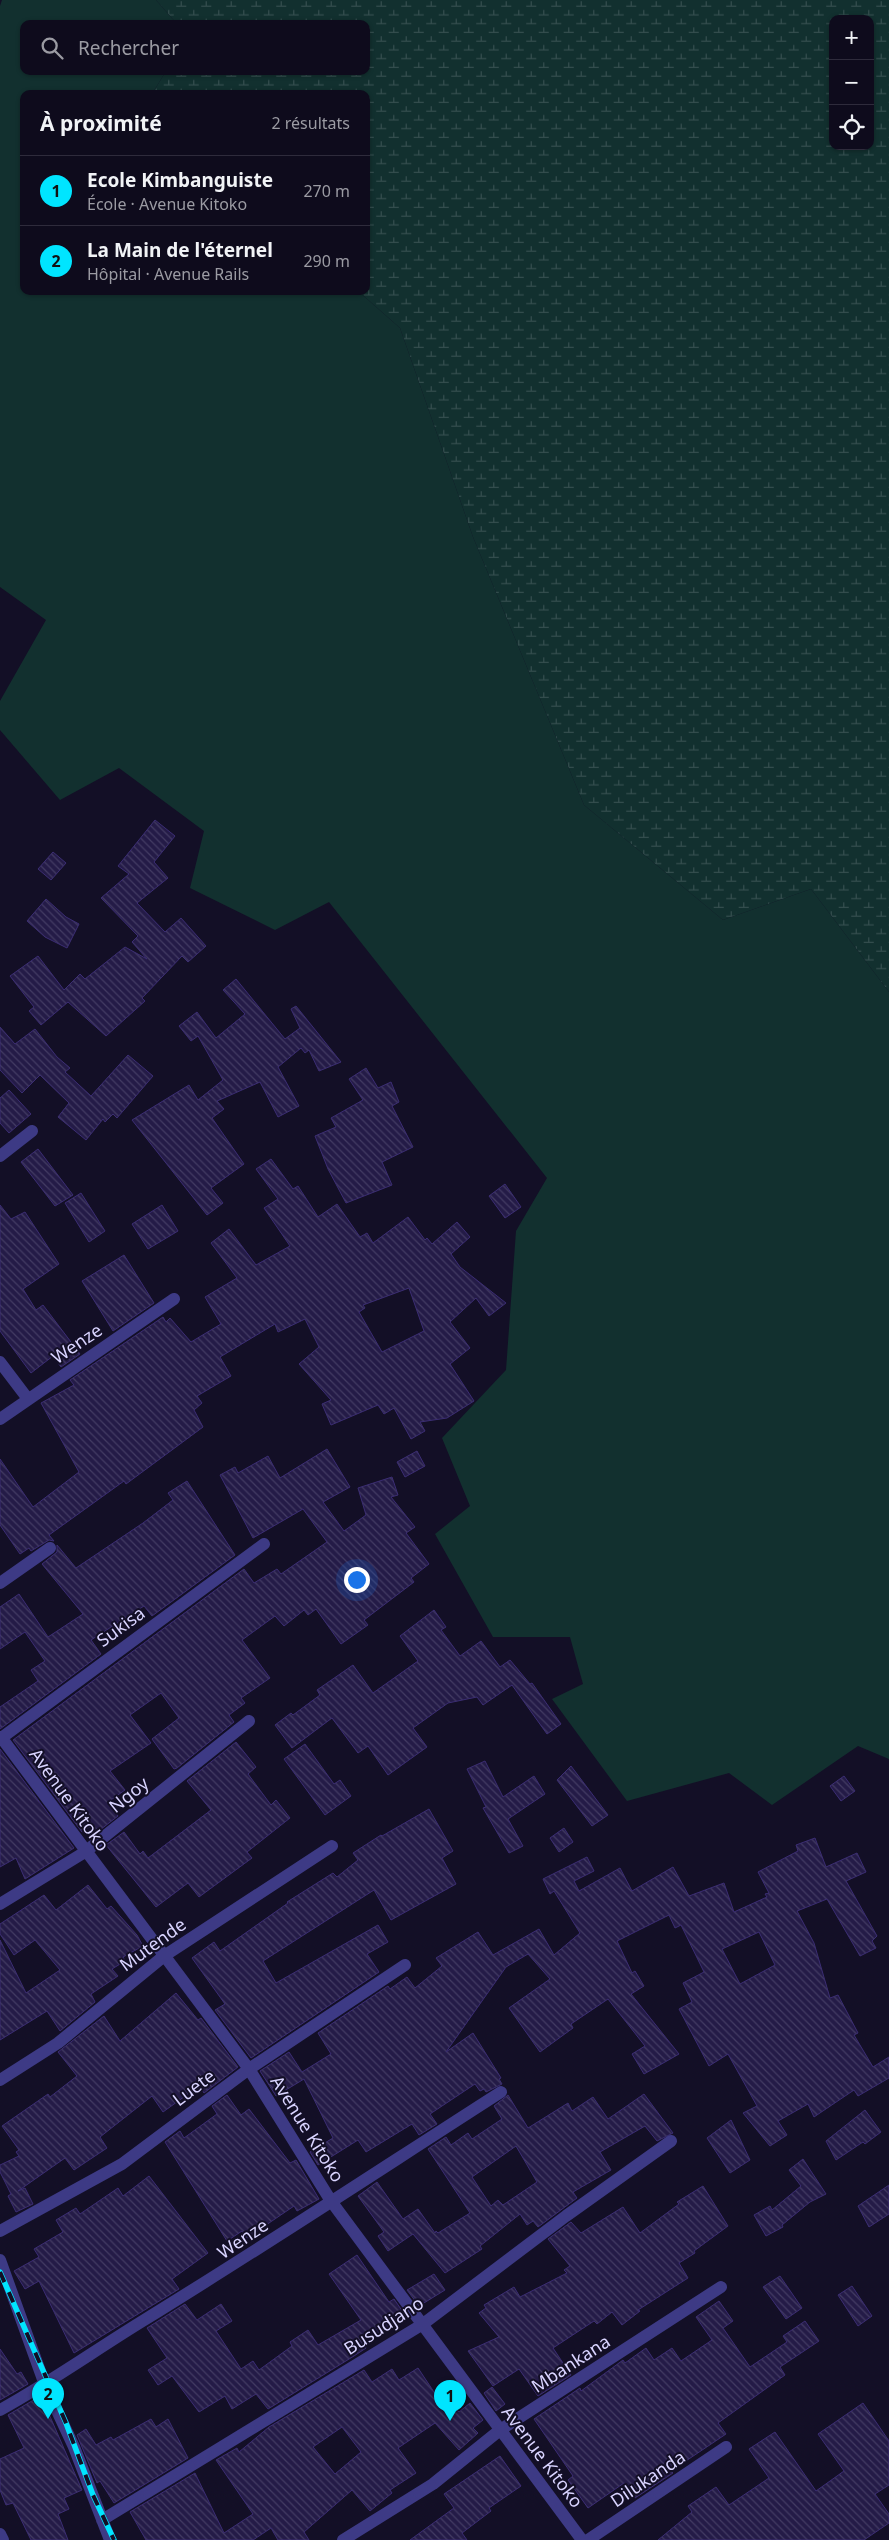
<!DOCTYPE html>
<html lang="fr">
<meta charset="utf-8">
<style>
:root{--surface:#0e0b1c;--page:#1c1929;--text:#f1f3f6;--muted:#9b9ba3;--line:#2e2b3b;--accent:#00e5ff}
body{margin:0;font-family:"Noto Sans",sans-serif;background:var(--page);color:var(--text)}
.controls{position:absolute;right:15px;top:15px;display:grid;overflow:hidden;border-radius:10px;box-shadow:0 1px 4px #0004}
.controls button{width:45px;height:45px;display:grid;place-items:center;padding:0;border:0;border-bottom:1px solid var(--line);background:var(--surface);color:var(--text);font:25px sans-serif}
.you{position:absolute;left:356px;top:1579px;width:18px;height:18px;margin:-12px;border:4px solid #fff;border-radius:50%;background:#1a73e8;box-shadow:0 0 0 8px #1a73e833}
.badge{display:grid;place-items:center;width:32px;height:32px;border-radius:50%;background:var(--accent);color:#111;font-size:16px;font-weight:700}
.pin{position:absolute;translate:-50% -41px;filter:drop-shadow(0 1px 2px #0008)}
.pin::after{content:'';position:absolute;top:26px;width:18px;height:15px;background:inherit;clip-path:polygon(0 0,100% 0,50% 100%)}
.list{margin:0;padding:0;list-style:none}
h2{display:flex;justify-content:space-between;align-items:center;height:65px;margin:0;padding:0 20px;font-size:21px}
h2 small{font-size:16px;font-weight:400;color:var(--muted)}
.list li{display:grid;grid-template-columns:32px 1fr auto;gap:15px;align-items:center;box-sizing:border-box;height:70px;padding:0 20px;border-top:1px solid var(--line)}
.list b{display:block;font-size:19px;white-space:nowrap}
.list p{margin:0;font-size:16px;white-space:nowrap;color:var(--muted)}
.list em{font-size:16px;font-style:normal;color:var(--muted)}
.icon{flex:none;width:28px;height:28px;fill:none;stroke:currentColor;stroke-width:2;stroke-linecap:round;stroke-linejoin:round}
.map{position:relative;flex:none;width:889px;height:2540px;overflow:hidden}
.search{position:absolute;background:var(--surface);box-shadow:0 1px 4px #0004;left:20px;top:20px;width:350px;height:55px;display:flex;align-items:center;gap:12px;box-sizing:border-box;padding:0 18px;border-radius:10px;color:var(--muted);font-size:19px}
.panel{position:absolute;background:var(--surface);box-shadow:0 1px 4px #0004;left:20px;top:90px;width:350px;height:205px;border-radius:10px}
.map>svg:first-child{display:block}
.wetland{fill:url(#wetland-marsh);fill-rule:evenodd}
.garden{fill:#12302f}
.building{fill:url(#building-back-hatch);stroke:#3b2d73;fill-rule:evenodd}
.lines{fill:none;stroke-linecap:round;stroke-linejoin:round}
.minor{stroke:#3d3a85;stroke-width:12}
.rail-casing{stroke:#00e5ff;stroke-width:5.5}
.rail{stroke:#130f26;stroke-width:4;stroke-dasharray:11;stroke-linecap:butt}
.labels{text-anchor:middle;stroke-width:4;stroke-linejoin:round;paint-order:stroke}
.street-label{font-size:18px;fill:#d9d4ff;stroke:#130f26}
</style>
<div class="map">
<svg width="889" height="2540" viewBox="0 0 889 2540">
<defs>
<pattern id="wetland-marsh" width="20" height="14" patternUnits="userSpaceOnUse" patternTransform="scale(1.25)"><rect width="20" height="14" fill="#12302f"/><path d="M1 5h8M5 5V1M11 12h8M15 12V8" fill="none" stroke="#344d4e"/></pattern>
<pattern id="building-back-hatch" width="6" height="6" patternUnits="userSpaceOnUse" patternTransform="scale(1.25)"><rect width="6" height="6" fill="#241b47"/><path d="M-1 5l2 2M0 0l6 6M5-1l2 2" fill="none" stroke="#433b63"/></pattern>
</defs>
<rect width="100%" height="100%" fill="#130f26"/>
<!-- wetland -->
<path class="wetland" d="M156,0H889V992L811,889L723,920L584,805L473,537L400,328L358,291H366V94H152L166,71H366V24H177ZM833,19H870V146H833Z"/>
<!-- garden -->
<path class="garden" d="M2,0H156L177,24H24V71H166L152,94H24V291H358L400,328L473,537L584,805L723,920L811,889L889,992V1759L858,1746L772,1805L729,1773L627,1801L552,1699L583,1684L570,1637H493L435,1534L470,1506L442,1438L506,1370L516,1231L547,1178L329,902L275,930L190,888L204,831L119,768L60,800L0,730V701L46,620L0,587V6Z"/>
<!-- building -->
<path class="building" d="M155,820L175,836L154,862L168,878L137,903L165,932L181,918L206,946L188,962L182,956L142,998L145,1001L106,1036L68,1002L41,1025L29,1011L34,1007L10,976L38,956L64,990L80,974L85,979L125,947L147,959L132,942L138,936L101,898L129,874L118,866Z
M53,852L66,863L51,880L38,869Z
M46,899L66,917L79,924L67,948L45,937L27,921Z
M236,979L285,1039L300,1028L291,1009L296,1006L341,1062L319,1071L309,1050L305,1053L301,1048L278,1067L299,1106L278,1117L260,1082L217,1101L224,1109L212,1118L244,1164L211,1188L223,1203L207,1215L132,1120L189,1085L198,1100L223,1080L198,1036L191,1041L179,1026L197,1012L216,1038L245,1014L223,990Z
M0,1027L15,1044L35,1029L57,1057L70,1068L65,1072L91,1096L128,1055L153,1076L117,1118L113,1114L105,1122L103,1119L86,1140L58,1117L69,1103L40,1075L22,1093L0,1070Z
M366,1068L378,1088L391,1082L399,1102L392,1106L413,1147L382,1162L392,1185L346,1203L328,1169L315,1136L336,1127L331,1118L363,1100L349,1079Z
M9,1090L31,1114L9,1133L0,1123V1098Z
M38,1149L73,1195L55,1206L21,1162Z
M271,1159L293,1189L298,1186L318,1217L337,1204L360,1237L367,1233L373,1243L408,1217L425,1240L427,1238L432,1244L457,1222L470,1237L451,1254L460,1267L506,1303L489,1316L476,1298L450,1322L470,1348L450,1364L474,1401L447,1418L420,1422L425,1431L411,1439L394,1408L384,1414L378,1405L331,1425L322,1404L331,1400L299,1364L319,1347L305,1319L278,1332L275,1324L220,1357L231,1376L197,1396L202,1403L194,1410L203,1427L126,1484L124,1481L49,1535L54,1541L49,1540L31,1551L29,1548L20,1554L0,1525V1459L33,1507L79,1472L41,1403L74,1385L70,1380L163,1317L166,1322L170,1318L191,1342L221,1324L205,1297L237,1278L211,1243L229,1229L256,1265L290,1246L264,1208L278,1199L256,1169ZM409,1288L424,1331L382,1352L359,1312L365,1308L363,1305Z
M505,1184L521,1207L505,1218L489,1196Z
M81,1193L105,1231L89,1242L65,1203Z
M0,1205L11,1219L25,1212L59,1264L23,1289L36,1310L43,1305L80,1354L61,1367L53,1356L31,1373L0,1331Z
M162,1205L178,1231L148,1249L132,1224Z
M124,1255L154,1303L113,1331L82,1281Z
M327,1449L350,1487L323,1502L344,1531L366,1515L358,1488L392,1477L398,1495L391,1497L415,1527L406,1533L429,1564L411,1578L414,1582L364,1620L368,1625L341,1644L316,1609L308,1615L304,1610L284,1626L275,1616L242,1640L270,1678L241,1698L245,1703L229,1715L234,1722L177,1768L174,1769L152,1739L179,1718L161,1693L130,1715L151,1743L110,1771L125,1790L108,1802L118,1816L96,1833L91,1826L82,1832L13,1740L244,1569L254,1583L277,1569L281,1574L327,1542L303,1509L253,1538L220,1475L235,1467L238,1473L268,1456L280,1478Z
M417,1451L425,1466L405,1477L397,1462Z
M187,1481L235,1555L152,1616L144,1606L91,1640L101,1654L0,1729V1707L38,1681L31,1670L45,1661L25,1632L0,1649V1607L19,1594L48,1637L83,1614L42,1564L57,1552V1545L76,1568L143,1523L173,1500L168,1493Z
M434,1610L446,1627L441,1630L460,1656L481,1641L500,1667L510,1660L530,1684L532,1683L561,1724L547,1734L512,1685L483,1705L477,1697L448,1703L413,1728L427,1747L388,1775L368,1746L358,1753L332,1718L292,1748L275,1725L291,1713L293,1715L320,1695L317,1690L353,1665L373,1693L418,1661L400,1636Z
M236,1742L256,1767L248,1774L271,1805L276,1800L290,1818L247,1852L252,1858L199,1897L188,1883L156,1907L106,1845L124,1832L140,1854L143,1851L148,1858L211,1810L187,1781Z
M305,1744L334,1784L340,1780L351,1796L325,1815L284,1759Z
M0,1749L74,1848L25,1879L16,1858L0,1867Z
M485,1761L503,1797L534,1776L545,1794L508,1819L523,1846L509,1853L483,1808L486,1807L467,1769Z
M571,1766L608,1815L592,1826L557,1780Z
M844,1776L855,1791L841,1801L830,1786Z
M429,1809L453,1851L442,1858L456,1884L391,1920L374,1890L263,1961L276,1983L378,1925L388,1942L367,1954L379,1972L251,2058L215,2010L225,2004L192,1958L214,1942L220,1951L288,1903L287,1902L333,1873L337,1877L358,1860L353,1853L381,1835L382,1836Z
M564,1828L573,1842L559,1852L550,1838Z
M815,1838L826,1867L857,1853L866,1872L846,1881L877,1936L872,1941L876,1948L860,1956L827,1899L797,1911L814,1943L830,1998L838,1995L858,2033L854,2035L873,2067L889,2057V2078L858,2096L854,2090L814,2117L808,2104L778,2121L787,2135L770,2146L743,2113L757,2106L728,2054L709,2066L679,2009L692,2002L683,1983L704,1972L681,1925L675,1928L669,1915L617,1941L632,1973L635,1971L644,1986L631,1994L679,2054L644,2074L632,2054L645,2046L608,1999L571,2024L573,2028L540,2052L509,2008L550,1979L528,1954L506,1967L446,2052L473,2033L501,2078L499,2079L502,2084L486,2092L484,2089L480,2091L475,2084L430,2114L437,2124L419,2135L412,2124L366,2152L358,2140L318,2165L310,2152L333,2138L304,2079L276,2096L260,2071L289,2052L302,2072L331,2054L318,2033L388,1986L390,1989L407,1977L415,1988L442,1966L436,1958L478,1932L493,1955L539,1929L554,1955L580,1933L554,1891L550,1894L543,1879L587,1857L594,1871L574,1881L579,1891L620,1868L632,1891L673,1867L689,1896L724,1883L734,1912L767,1897L765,1894L769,1893L758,1872L798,1851L796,1845ZM759,1932L775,1965L740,1984L722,1949Z
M88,1885L107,1909L111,1906L137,1935L143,1946L123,1957L125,1961L112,1969L118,1976L91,1994L95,2002L60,2031L47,2011L0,2040V1940L26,1993L60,1970L35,1940L14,1955L0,1934V1924L44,1895L56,1910Z
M176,1993L198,2020L201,2018L238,2067L204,2093L199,2086L163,2112L152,2096L100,2137L107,2148L74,2170L65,2158L18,2191L25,2188L33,2204L16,2212L8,2196L11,2194L0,2172V2165L19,2156L16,2152L19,2150L2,2126L48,2094L50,2097L77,2076L58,2052L104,2016L120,2041Z
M644,2094L673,2133L657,2141L645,2126L600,2152L611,2170L573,2192L577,2198L538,2227L533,2221L527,2225L520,2214L480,2246L482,2249L445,2273L413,2234L388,2251L378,2236L384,2232L358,2196L377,2182L403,2219L418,2209L435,2233L436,2231L438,2233L470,2213L428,2149L446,2137L451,2145L468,2133L472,2139L502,2119L494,2106L508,2095L528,2128L568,2103L572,2111L593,2097L608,2119ZM516,2146L537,2182L503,2205L498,2200L491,2206L472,2177Z
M227,2095L241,2115L249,2109L290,2163L296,2160L319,2199L297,2211L294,2206L247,2238L242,2231L227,2241L165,2142L180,2131L184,2138L217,2114L212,2106Z
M865,2110L881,2132L865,2144L863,2142L836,2160L826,2141Z
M731,2120L750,2160L730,2173L707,2138Z
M803,2159L826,2194L810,2202L782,2225L783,2227L766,2236L754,2215L770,2206L772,2210L801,2186L789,2170Z
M149,2176L208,2253L172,2279L179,2289L74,2353L39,2281L25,2289L14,2271L39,2257L34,2249L63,2232L56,2220L76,2208L80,2214L118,2188L123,2196Z
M889,2185V2214L869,2227L858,2206Z
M703,2186L728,2226L694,2251L695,2253L679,2263L688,2278L638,2310L640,2311L622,2325L612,2312L597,2324L594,2321L553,2348L571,2375L538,2396L519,2369L493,2386L468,2351L499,2337L479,2313L486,2308L484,2305L514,2287L520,2297L567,2273L564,2270L570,2266L548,2239L571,2222L581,2233L623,2207L640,2233L679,2204L677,2202Z
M357,2255L389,2302L394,2299L405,2315L364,2345L366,2348L354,2356L268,2409L256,2394L232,2409L225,2396L199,2412L172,2376L158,2385L148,2370L167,2358L147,2328L185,2304L197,2320L221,2304L232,2321L216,2331L241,2369L253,2361L259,2370L292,2346L290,2342L308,2330L318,2345L361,2320L329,2274Z
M434,2274L445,2290L419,2306L407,2290Z
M780,2276L802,2308L786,2319L763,2287Z
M852,2286L872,2316L858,2326L838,2295Z
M719,2301L733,2321L723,2328L750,2367L787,2342L783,2336L805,2321L819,2341L780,2367L785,2375L718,2423L726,2434L671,2471L673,2473L635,2498L624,2483L588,2508L568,2480L573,2476L534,2419L580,2388L581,2391L623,2360L625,2363L646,2348L654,2360L672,2348L681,2361L712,2340L696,2317Z
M0,2349L17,2374L21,2372L28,2384L0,2400Z
M418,2368L436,2395L440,2392L459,2412L470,2403L483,2420L473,2428L478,2433L459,2450L435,2423L398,2448L416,2473L390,2490L392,2493L370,2511L352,2490L304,2532L309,2540H278L271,2528L253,2540H146L130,2512L195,2473L224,2533L253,2514L216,2460L237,2448L239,2452L269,2427L364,2370L372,2382L392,2369L399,2380ZM342,2427L361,2452L335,2474L313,2447Z
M492,2387L505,2404L496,2411L484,2393Z
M37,2398L38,2400L42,2398L82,2490L64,2498L69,2509L58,2514L68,2540H31L13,2503L6,2505L0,2490V2459L24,2448L8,2415Z
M863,2403L889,2441V2485L875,2494L889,2514V2523L864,2540H658L692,2512L688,2506L716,2487L729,2505L769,2478L749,2449L775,2432L816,2491L844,2471L818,2434Z
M151,2419L156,2427L168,2419L188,2458L114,2503L100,2481L97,2483L77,2435L86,2429L96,2445L111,2437L113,2440Z
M500,2456L521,2486L489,2508L491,2511L462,2533L467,2540H410L454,2508L444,2494Z"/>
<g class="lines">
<!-- minor -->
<path class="minor" d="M0,1156L32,1131
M0,1362L28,1399
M0,1419L174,1299
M0,1583L50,1548
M1,1737L249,2069L331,2201L582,2540
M0,1739L264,1544
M0,1904L85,1852L249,1721
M0,2080L58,2043L164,1956L332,1846
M0,2231L122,2164L249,2069L405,1965
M0,2260L45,2385L74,2447L110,2540
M0,2410C49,2383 94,2351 141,2322C263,2247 381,2169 501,2092
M102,2520L423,2324L566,2216L671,2141
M0,2534L3,2540
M343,2540L433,2484L500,2430L721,2287
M588,2540L726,2447"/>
<defs>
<path id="rail" d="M0,2272L66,2423L93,2495L114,2540"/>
</defs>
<!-- rail casing -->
<use href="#rail" class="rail-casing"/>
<!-- rail -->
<use href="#rail" class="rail"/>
</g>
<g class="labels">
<!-- street labels -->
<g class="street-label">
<text transform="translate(77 1344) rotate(-34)" y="6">Wenze</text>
<text transform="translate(121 1627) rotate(-36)" y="6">Sukisa</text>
<text transform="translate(129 1795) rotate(-39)" y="6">Ngoy</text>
<text transform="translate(69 1800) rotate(54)" y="6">Avenue Kitoko</text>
<text transform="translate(153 1945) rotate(-36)" y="6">Mutende</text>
<text transform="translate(194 2088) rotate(-37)" y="6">Luete</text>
<text transform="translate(307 2129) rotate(58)" y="6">Avenue Kitoko</text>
<text transform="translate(243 2239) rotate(-34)" y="6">Wenze</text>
<text transform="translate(384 2326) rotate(-33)" y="6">Busudjano</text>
<text transform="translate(571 2364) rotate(-33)" y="6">Mbankana</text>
<text transform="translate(542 2457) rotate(53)" y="6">Avenue Kitoko</text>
<text transform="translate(648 2479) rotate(-34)" y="6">Dilukanda</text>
</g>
</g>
</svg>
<div class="controls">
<button>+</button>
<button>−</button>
<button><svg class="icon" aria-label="locate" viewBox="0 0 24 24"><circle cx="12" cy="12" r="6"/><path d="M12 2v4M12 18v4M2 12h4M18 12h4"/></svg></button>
</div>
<div class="you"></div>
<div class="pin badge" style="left:450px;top:2421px">1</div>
<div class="pin badge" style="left:48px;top:2419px">2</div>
<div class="search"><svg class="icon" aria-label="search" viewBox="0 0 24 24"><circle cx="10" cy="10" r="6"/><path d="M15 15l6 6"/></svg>Rechercher</div>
<section class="panel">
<h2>À proximité<small>2 résultats</small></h2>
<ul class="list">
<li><span class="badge">1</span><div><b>Ecole Kimbanguiste</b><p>École · Avenue Kitoko</p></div><em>270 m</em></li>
<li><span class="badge">2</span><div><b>La Main de l'éternel</b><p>Hôpital · Avenue Rails</p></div><em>290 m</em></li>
</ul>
</section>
</div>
